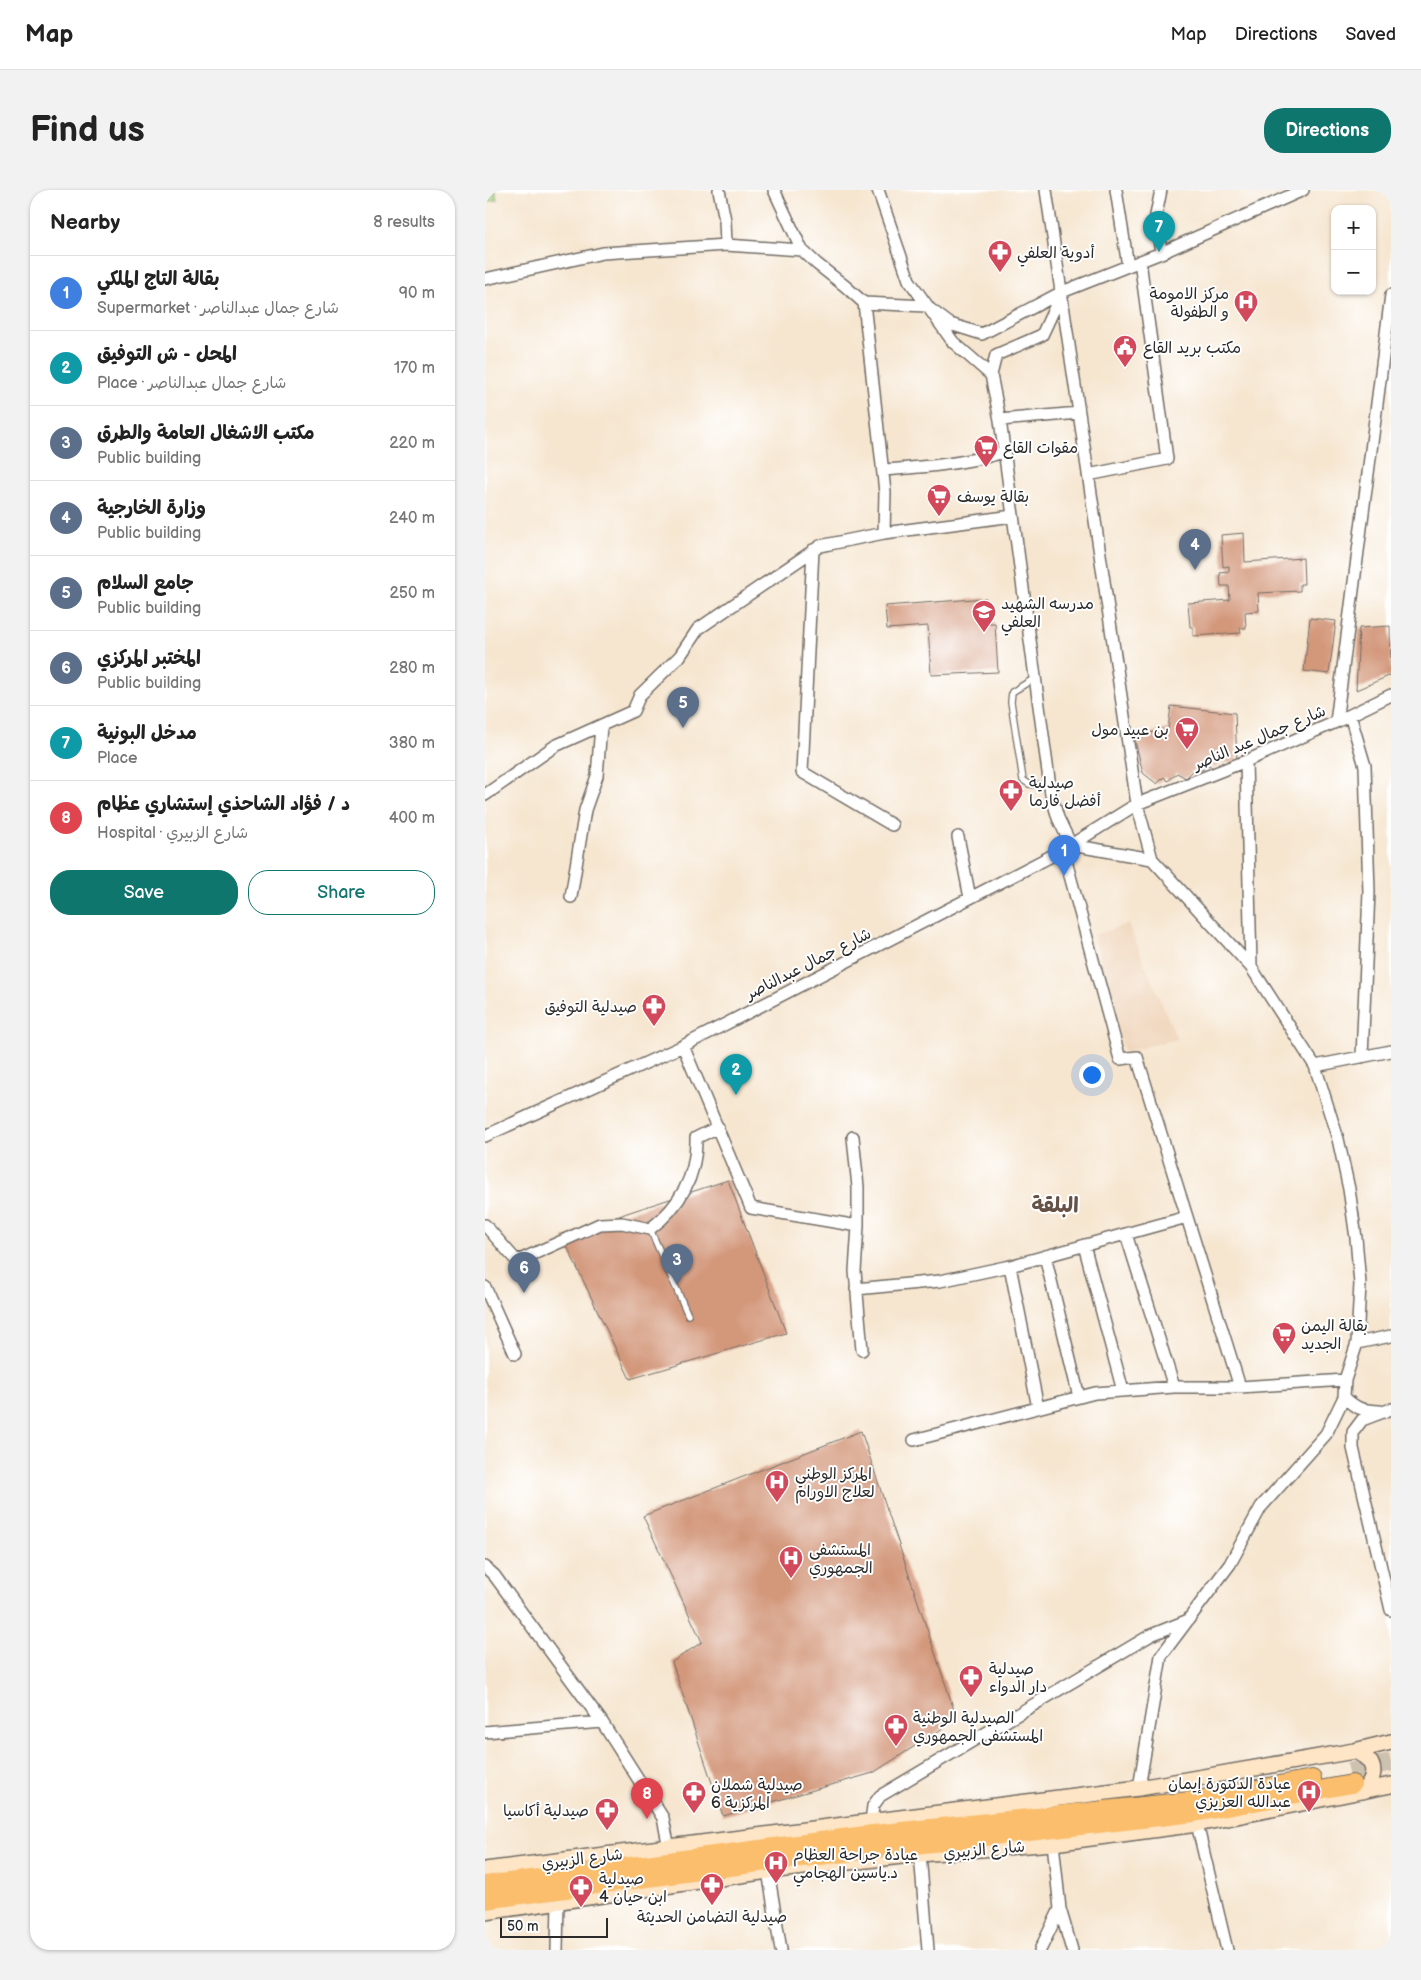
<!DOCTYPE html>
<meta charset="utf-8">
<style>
:root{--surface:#fff;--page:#f2f2f2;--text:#222;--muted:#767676;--line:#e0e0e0;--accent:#0f766e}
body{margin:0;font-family:"Balsamiq Sans","Playpen Sans Arabic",sans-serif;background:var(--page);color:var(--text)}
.controls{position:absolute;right:15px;top:15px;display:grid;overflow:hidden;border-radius:10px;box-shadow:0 1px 4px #0004}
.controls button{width:45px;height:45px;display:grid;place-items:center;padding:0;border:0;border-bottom:1px solid var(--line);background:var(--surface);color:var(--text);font:25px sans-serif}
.scale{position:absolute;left:15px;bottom:12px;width:108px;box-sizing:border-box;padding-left:5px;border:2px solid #2b2b2b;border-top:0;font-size:14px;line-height:18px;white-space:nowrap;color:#2b2b2b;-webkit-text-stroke:4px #fff;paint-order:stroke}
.you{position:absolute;left:606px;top:884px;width:18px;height:18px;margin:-12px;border:4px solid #fff;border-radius:50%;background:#1a73e8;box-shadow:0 0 0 8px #1a73e833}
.badge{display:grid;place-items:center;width:32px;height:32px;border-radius:50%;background:var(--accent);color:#fff;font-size:16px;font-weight:700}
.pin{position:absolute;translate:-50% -41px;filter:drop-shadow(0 1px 2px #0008)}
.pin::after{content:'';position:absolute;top:26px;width:18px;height:15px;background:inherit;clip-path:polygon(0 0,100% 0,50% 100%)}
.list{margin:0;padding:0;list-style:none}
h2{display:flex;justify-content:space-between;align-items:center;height:65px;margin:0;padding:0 20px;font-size:21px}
h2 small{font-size:16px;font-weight:400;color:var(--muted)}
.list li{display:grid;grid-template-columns:32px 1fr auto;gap:15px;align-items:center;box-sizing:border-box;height:75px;padding:0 20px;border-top:1px solid var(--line)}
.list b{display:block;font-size:19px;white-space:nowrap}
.list p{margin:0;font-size:16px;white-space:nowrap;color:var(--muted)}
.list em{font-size:16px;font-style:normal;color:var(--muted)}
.actions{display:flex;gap:10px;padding:15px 20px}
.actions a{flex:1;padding:11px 0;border:1px solid var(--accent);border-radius:20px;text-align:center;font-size:18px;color:var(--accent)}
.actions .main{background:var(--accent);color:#fff}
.map{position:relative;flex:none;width:906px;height:1760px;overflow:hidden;border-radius:20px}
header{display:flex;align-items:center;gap:30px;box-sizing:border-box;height:70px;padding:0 25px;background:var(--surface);border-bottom:1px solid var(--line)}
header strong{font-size:24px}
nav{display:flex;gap:28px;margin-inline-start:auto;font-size:18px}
.intro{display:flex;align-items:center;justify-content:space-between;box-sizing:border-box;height:120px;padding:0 30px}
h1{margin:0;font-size:35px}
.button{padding:12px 22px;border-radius:20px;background:var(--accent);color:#fff;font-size:18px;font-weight:700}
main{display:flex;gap:30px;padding:0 30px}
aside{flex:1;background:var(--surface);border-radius:20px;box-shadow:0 1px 4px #0004}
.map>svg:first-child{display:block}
.built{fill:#f0d6bc}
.garden{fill:#a0d17f;stroke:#667e55}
.building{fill:#d3977a}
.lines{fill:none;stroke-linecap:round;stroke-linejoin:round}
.primary-tunnel{stroke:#cdc1af;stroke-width:18;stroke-dasharray:18 9;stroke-linecap:butt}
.lane-casing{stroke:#726c65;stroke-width:8}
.street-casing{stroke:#726c65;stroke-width:14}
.secondary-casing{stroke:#726c65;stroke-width:18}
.primary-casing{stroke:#726c65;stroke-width:20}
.lane{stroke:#fff;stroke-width:5.5}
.street{stroke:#fff;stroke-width:11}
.secondary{stroke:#fde5c5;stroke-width:15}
.primary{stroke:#fabe6d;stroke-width:18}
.labels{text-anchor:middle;stroke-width:4;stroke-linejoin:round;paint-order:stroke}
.poi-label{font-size:16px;fill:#2b2b2b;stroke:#fff;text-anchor:start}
.street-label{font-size:16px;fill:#2b2b2b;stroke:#fff}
.district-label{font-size:21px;font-weight:bold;fill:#665147;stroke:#fff}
</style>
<header>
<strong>Map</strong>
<nav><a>Map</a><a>Directions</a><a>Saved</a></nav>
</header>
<div class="intro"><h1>Find us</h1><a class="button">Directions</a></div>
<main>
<aside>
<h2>Nearby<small>8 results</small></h2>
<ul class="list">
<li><span class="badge" style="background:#3f7fe0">1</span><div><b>بقالة التاج الملكي</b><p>Supermarket · شارع جمال عبدالناصر</p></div><em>90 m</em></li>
<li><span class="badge" style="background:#0f9aa8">2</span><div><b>المحل - ش التوفيق</b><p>Place · شارع جمال عبدالناصر</p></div><em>170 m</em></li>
<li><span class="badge" style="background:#5c6f8a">3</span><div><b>مكتب الاشغال العامة والطرق</b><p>Public building</p></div><em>220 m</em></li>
<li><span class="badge" style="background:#5c6f8a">4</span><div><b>وزارة الخارجية</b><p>Public building</p></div><em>240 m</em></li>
<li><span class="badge" style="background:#5c6f8a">5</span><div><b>جامع السلام</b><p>Public building</p></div><em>250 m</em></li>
<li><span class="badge" style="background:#5c6f8a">6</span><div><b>المختبر المركزي</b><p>Public building</p></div><em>280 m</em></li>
<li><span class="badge" style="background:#0f9aa8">7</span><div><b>مدخل البونية</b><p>Place</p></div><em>380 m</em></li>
<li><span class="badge" style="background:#e0444e">8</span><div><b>د / فؤاد الشاحذي إستشاري عظام</b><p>Hospital · شارع الزبيري</p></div><em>400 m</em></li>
</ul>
<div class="actions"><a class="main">Save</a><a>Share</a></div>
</aside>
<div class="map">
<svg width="906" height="1760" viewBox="0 0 906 1760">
<rect width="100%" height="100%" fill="#fff"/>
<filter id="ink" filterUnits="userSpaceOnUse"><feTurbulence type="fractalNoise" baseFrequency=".02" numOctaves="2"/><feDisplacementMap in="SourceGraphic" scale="10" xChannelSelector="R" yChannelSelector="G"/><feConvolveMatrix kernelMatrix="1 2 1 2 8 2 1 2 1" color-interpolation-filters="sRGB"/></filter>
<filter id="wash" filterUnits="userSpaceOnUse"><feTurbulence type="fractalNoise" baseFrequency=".0096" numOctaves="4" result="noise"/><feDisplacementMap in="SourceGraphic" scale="20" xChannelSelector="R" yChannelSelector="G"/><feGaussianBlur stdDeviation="1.12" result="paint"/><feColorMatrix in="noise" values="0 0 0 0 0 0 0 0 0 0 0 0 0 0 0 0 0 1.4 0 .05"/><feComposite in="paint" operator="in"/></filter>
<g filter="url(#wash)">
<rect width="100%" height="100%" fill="#f6e6d0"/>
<!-- built -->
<path class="built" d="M643,734L692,849L639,862L609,745Z"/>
<!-- garden -->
<path class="garden" d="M0,0H10L12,10L0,12Z"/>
<g id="blocks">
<!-- building -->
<path class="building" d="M759,343L760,372L818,368L819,394H815V401L773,403L774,421L760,422L761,438H755L756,443L708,446V437H705L703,413L745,410L744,396H736L735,383L744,382V376L738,377L736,345Z
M501,408L503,433H510L513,482L446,485L443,436L402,439L400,416Z
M825,428L851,431L844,484L819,481Z
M905,436L906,485L871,500L874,438Z
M686,516L750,523L752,574L735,572L730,579L724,575L717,580H709L701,588L692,583L683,591L679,587L672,594L658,583L649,547L683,539Z
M243,990L301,1143L145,1189L78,1048L142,1023Z
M376,1241L472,1529L388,1583L238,1626L187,1472L217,1452L158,1326Z"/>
</g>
</g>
<g filter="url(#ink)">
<use href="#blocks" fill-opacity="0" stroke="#726c65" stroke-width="1"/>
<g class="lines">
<!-- primary-tunnel -->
<path class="primary-tunnel" d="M864,1582L906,1572"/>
<defs>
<path id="lane" d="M550,488L527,502L526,512L538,590L544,594L565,596
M165,1039L203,1125"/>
<path id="street" d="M234,0L240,30L241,55
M289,0L317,60L332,74L360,96L379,113L441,116L465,134L497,144L577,102L676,63L818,0
M393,0L424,90L468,152L506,185
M561,0L652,614L667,669L766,777L830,876L853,949L864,999L871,1048L875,1094L872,1153L860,1190L859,1207L841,1244L776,1317L745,1374L676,1466L654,1598
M631,0L643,76
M676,63L671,25L676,0
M0,89L118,63L241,55L317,60
M577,102L557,145L511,165L506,185L515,230L566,604L573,628L586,655
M379,113L400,302L399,343
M515,230L594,223
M398,280C441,277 478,274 519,262
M603,285L682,269L655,71
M328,360L317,582L407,635
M865,525L880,576L884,702L877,867
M851,532L906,105
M761,571L766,777
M0,605L70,556L148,521L155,505L195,466L213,439L335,356L399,343L528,326
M473,647L485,708
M586,655L667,669
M578,660L635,869L652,867L755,1197
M86,707L100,620L112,586L116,536
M198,856L266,1018L373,1036
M830,876L906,861
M0,946L198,856L578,660L652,614L761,571L851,532L906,505
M368,947L373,997V1036L370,1081L377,1160
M0,1035L29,1068L35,1070L115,1034L137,1033L165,1039C195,1016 212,986 211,948L233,937
M641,1044L689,1197
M599,1055L638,1201
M560,1066L594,1207
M525,1076L553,1218
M0,1097L30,1164
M371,1099L455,1091L525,1076L702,1027
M872,1153L906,1146
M859,1207C872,1220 878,1220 895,1221
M906,1219L877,1230L868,1242V1258L906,1420
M429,1250L610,1203L689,1197H755L860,1190
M0,1377L9,1385L117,1532L178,1628L184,1658
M0,1542L117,1532
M386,1632L388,1616L395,1606L666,1445L701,1431
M712,1634L742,1760
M568,1653L575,1719L587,1760
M435,1664L443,1760
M283,1681L296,1760
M72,1760L73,1712
M555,1760L575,1719"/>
<path id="secondary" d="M869,1561C890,1569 894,1584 878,1601
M0,1680L654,1598L869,1561L906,1552
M0,1722L283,1681L435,1664L568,1653L712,1634L906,1595"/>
<path id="primary" d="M0,1695L388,1644L706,1611L827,1589
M0,1710L282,1672L709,1623L867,1594"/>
</defs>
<!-- lane casing -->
<use href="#lane" class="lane-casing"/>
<!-- street casing -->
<use href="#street" class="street-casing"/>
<!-- secondary casing -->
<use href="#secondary" class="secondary-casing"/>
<!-- primary casing -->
<use href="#primary" class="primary-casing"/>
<!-- lane -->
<use href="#lane" class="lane"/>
<!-- street -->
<use href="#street" class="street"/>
<!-- secondary -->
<use href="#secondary" class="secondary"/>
<!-- primary -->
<use href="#primary" class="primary"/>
</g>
</g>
<!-- icons -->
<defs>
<symbol id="pharmacy-pin" viewBox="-11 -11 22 30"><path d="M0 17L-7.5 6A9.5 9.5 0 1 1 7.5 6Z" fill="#d1495b" stroke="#fff"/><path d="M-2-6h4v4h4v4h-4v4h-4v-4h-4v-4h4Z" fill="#fff"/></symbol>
<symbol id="hospital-pin" viewBox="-11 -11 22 30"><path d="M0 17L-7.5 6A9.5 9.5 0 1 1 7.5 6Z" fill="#d1495b" stroke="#fff"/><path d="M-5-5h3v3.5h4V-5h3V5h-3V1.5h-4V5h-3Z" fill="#fff"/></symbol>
<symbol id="civic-pin" viewBox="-11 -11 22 30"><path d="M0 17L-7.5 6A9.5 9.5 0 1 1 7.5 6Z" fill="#d1495b" stroke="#fff"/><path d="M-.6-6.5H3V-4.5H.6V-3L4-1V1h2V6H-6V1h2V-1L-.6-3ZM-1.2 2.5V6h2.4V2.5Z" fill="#fff"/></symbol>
<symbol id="supermarket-pin" viewBox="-11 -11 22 30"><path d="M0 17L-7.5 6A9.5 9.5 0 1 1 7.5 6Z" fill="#d1495b" stroke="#fff"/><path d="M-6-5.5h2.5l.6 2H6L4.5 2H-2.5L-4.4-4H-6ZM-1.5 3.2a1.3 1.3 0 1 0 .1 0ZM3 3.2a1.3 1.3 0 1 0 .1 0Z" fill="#fff"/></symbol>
<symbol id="school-pin" viewBox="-11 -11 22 30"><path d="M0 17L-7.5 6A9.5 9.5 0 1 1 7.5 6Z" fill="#d1495b" stroke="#fff"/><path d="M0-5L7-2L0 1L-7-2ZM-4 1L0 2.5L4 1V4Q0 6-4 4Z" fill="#fff"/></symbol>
</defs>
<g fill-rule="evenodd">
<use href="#pharmacy-pin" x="501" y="48" width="28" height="38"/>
<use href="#hospital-pin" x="747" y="98" width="28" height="38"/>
<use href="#civic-pin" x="626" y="143" width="28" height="38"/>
<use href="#supermarket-pin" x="487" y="243" width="28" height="38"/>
<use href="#supermarket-pin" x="440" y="292" width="28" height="38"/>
<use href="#school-pin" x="485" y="408" width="28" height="38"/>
<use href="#supermarket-pin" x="688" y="525" width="28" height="38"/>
<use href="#pharmacy-pin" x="512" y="587" width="28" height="38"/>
<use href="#pharmacy-pin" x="155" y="802" width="28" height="38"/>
<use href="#supermarket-pin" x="785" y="1130" width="28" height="38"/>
<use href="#hospital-pin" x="278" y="1278" width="28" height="38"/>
<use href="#hospital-pin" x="292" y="1354" width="28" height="38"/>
<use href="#pharmacy-pin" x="472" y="1473" width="28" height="38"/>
<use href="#pharmacy-pin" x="397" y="1522" width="28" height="38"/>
<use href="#hospital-pin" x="810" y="1588" width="28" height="38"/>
<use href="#pharmacy-pin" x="195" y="1589" width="28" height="38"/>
<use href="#pharmacy-pin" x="108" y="1606" width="28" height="38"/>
<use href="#hospital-pin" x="277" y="1659" width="28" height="38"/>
<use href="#pharmacy-pin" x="213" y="1681" width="28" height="38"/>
<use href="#pharmacy-pin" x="82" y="1683" width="28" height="38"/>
</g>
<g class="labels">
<!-- poi labels -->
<g class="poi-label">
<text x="532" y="68">أدوية العلفي</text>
<text x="744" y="109" text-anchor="end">مركز الامومة<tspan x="744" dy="18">و الطفولة</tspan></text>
<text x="658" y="163">مكتب بريد القاع</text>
<text x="518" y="263">مقوات القاع</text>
<text x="472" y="312">بقالة يوسف</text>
<text x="516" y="419">مدرسه الشهيد<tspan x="516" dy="18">العلفي</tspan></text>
<text x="684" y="545" text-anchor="end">بن عبيد مول</text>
<text x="544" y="598">صيدلية<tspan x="544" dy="18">أفضل فارما</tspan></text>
<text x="152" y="822" text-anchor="end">صيدلية التوفيق</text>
<text x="816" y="1141">بقالة اليمن<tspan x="816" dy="18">الجديد</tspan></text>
<text x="310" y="1289">المركز الوطني<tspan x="310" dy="18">لعلاج الاورام</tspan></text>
<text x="324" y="1365">المستشفى<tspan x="324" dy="18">الجمهوري</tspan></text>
<text x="504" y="1484">صيدلية<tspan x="504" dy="18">دار الدواء</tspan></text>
<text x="428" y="1533">الصيدلية الوطنية<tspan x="428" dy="18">المستشفى الجمهوري</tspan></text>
<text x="806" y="1599" text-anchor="end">عيادة الدكتورة إيمان<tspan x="806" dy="18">عبدالله العزيزي</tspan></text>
<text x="226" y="1600">صيدلية شملان<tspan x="226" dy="18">المركزية 6</tspan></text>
<text x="104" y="1626" text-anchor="end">صيدلية أكاسيا</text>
<text x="308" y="1670">عيادة جراحة العظام<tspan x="308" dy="18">د.ياسين الهجامي</tspan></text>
<text x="114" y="1694">صيدلية<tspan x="114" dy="18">ابن حيان 4</tspan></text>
<text x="227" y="1732" text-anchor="middle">صيدلية التضامن الحديثة</text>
</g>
<!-- street labels -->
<g class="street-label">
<text transform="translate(774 547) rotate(-23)" y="6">شارع جمال عبد الناصر</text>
<text transform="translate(323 773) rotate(-27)" y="6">شارع جمال عبدالناصر</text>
<text transform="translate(499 1659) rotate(-5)" y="6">شارع الزبيري</text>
<text transform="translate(97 1668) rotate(-7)" y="6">شارع الزبيري</text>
</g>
<!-- district labels -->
<g class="district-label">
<text x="570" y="1022">البلقة</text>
</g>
</g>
</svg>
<div class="controls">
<button>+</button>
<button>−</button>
</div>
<div class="scale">50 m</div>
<div class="you"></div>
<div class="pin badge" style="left:579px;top:686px;background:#3f7fe0">1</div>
<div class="pin badge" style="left:251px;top:905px;background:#0f9aa8">2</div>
<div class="pin badge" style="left:192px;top:1095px;background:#5c6f8a">3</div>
<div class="pin badge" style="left:710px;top:380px;background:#5c6f8a">4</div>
<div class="pin badge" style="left:198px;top:538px;background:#5c6f8a">5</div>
<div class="pin badge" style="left:39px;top:1103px;background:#5c6f8a">6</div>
<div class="pin badge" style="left:674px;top:62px;background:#0f9aa8">7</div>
<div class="pin badge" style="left:162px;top:1629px;background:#e0444e">8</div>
</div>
</main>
